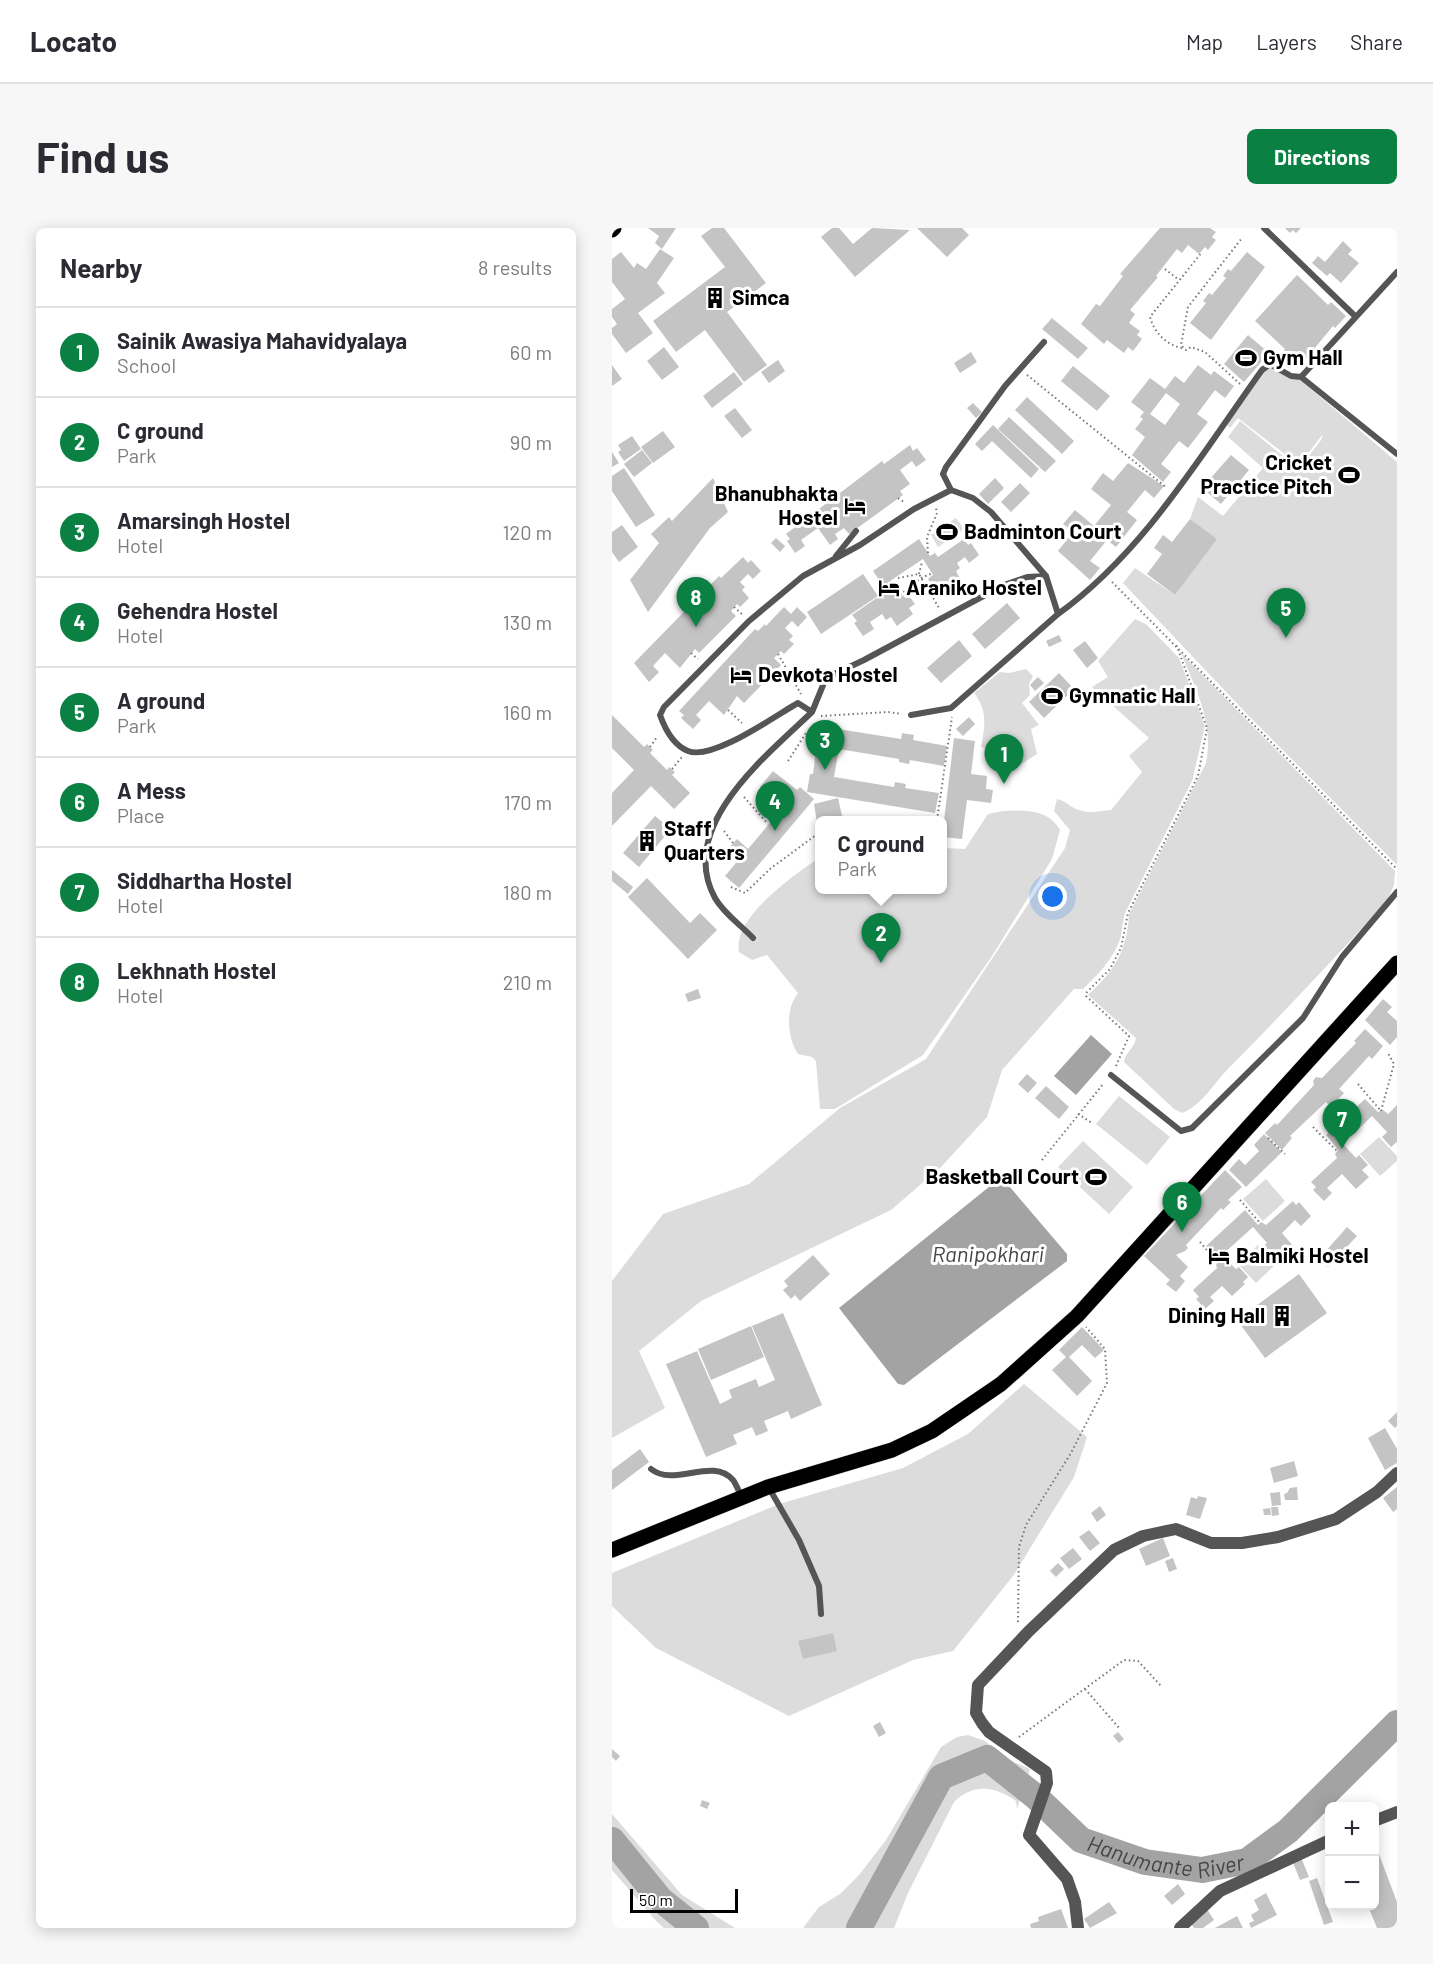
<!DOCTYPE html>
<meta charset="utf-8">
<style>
:root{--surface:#fff;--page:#f7f7f7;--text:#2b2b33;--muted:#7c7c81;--line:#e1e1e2;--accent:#0b8043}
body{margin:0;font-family:Barlow,sans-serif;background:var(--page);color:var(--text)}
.controls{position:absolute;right:18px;bottom:18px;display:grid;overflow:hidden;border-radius:9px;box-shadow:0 3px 15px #0003}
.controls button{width:54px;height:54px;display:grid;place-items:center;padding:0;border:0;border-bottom:2px solid var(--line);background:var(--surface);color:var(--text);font:30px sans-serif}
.scale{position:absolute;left:18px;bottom:15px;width:108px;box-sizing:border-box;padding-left:6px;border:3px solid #000;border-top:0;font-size:16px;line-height:21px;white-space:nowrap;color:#000;-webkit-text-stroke:4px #fff;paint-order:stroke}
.you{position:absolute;left:441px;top:669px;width:21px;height:21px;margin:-15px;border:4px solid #fff;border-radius:50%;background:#1a73e8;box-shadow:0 0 0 9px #1a73e833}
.badge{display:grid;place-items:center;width:39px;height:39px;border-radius:50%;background:var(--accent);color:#fff;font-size:20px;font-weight:700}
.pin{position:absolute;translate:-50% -50px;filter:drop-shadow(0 2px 3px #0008)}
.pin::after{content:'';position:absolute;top:32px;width:21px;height:18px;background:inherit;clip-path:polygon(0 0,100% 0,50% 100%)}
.popup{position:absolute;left:203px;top:588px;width:132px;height:78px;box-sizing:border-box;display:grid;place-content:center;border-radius:9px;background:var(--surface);filter:drop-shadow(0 2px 4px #0005);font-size:20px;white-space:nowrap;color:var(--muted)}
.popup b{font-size:22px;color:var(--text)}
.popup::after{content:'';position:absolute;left:50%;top:100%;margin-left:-12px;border:12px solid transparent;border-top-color:var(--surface)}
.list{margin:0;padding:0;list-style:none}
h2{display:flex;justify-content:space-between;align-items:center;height:78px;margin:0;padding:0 24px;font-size:26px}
h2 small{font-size:20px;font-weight:400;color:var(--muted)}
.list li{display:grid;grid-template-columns:39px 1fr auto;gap:18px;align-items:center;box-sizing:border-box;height:90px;padding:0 24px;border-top:2px solid var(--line)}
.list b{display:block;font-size:22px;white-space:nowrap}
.list p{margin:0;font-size:20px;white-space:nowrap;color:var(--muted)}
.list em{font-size:20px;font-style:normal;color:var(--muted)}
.map{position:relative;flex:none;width:785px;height:1700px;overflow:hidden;border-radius:9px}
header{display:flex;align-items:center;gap:36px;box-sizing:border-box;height:84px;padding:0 30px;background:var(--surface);border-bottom:2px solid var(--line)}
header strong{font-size:28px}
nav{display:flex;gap:33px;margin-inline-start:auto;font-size:21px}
.intro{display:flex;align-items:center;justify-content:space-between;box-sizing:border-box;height:144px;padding:0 36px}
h1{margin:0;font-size:42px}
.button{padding:15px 27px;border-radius:9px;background:var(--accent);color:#fff;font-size:21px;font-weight:700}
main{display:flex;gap:36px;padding:0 36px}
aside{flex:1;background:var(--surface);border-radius:9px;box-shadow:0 3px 15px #0003}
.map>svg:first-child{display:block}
.green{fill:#dcdcdc}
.water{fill:#a3a3a3}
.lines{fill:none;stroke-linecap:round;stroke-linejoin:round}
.river{stroke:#a3a3a3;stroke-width:26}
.building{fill:#c4c4c4;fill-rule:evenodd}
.primary-casing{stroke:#dbdbdb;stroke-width:16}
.path{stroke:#777;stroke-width:2;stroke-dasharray:1.5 3;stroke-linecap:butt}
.lane{stroke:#555;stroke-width:6}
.street{stroke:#555;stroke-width:12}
.primary{stroke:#000;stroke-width:15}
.labels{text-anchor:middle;stroke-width:6;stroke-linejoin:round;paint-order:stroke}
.poi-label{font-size:21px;font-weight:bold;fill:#000;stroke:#fff;text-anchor:start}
.water-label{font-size:22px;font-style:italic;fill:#444;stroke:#fff}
</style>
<header>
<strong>Locato</strong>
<nav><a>Map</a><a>Layers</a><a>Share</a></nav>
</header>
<div class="intro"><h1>Find us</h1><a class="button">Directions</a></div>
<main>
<aside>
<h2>Nearby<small>8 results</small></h2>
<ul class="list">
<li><span class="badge">1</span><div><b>Sainik Awasiya Mahavidyalaya</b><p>School</p></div><em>60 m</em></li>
<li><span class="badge">2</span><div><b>C ground</b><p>Park</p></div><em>90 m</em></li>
<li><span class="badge">3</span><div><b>Amarsingh Hostel</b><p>Hotel</p></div><em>120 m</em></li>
<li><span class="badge">4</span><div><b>Gehendra Hostel</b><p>Hotel</p></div><em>130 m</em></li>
<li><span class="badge">5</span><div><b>A ground</b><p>Park</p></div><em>160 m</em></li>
<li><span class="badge">6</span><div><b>A Mess</b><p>Place</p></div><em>170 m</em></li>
<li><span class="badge">7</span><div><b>Siddhartha Hostel</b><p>Hotel</p></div><em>180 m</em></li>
<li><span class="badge">8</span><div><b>Lekhnath Hostel</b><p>Hotel</p></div><em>210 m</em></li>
</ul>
</aside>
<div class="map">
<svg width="785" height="1700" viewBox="0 0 785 1700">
<rect width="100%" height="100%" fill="#fff"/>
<!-- green -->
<path class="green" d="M662,140L687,151L785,234V637L634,485L511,355L523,340L563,367L604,311L578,291L586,269L611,288L651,240L616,209L628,193L687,241L709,212L711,206L687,237L626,190L618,200L614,196L654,141Z
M344,290L352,301L326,319L319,307Z
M523,391L534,396L567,430L593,498L580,553L514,683C510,692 511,702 508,711C501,732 486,746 471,761H462L390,842L375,889L329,939L279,982L89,1073L27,1123L53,1180L0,1210V1053L51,986L137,956L228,880L314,831L453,620L458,602L442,583L445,571C454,573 459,580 467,582C477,586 489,583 499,582L530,544L517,528L537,510L480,459L496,449L486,433Z
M569,425L783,643L782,657L775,673C723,730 670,786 616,841C602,855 589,878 570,885L562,881L512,834C513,824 523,820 524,810L476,767C503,742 515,723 517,686L594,535C602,495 584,461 569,425Z
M414,441L421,448L417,456L418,467L410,475L427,497L419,501L425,526L397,544L383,538L381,523L369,519C373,498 376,483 362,465L388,444L397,445Z
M391,583C413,583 435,580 448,602L440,631L380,728L311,827L223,881H208L204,833L200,829L186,826C175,809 173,781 186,765L155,727L140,732L127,724C120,690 182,647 207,630L208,662H330L331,620L353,621L376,586Z
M507,868L558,909L535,937L484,896Z
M767,909L785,928V933L768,948L748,926Z
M471,913L521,959L497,986L446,939Z
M654,951L673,973L651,993L631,971Z
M646,1017L664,1036L644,1055L626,1036Z
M412,1156L475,1209L462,1249L401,1348L341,1423L301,1432L177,1488L44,1420L0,1378V1345L167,1276L291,1240L356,1206Z
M356,1507L373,1513L393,1530L418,1541L405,1581L404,1573C383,1558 361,1555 342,1574L296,1665L282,1700H191L207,1679L228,1666L247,1647L274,1612L329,1519L345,1509Z
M0,1586L70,1667L123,1700H52L45,1694L0,1642Z"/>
<!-- water -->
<path class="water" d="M479,807L500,826L464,867L442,848Z
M388,950L391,951L455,1026V1033L296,1154L292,1157L286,1156L227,1080Z"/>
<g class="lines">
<!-- river -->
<g class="river">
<path d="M0,1612L48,1671L84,1700"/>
<path id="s1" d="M247,1700L329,1549L375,1530L424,1569L469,1612L533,1634L590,1642L635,1633L676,1603L785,1495"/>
</g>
</g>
<!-- building -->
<path class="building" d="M36,0H64L50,21L43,15L47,8Z
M100,0H112L154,55L115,84L155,137L132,154L93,102L64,124L41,93L113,39L89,8Z
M220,0H227L241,16L260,0L298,2L243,49L209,9Z
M305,0H350L357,7L335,29Z
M548,0H598L604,4L600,9L604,12L596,22L593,19L587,26L576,17L570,25L565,21L544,48L546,49L518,82L523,86L517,95L528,103L525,107L530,111L521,123L516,119L512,125L495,112L492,116L469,96L484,76L488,78L511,48L508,46Z
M673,0H689L684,5L681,2L678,5Z
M731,13L740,22L736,26L747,35L729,55L718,45L715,48L700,35L706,28L713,34Z
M48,21L62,30L45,55L53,65L26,85L41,105L14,125L0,106V100L5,96L0,89V81L13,71L0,54V31L9,24L22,40L25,35L34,41Z
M635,24L653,39L599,112L578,95L594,75L591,73L597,65L600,67L614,50L611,48L616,41L619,43Z
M685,47L716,77L719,74L734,88L723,100L721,98L687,139L671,124L673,121L643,93Z
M440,90L476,120L466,131L430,101Z
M636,107L657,125L632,154L612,136Z
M52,119L67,139L50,152L35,133Z
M359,124L365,134L348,145L342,135Z
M166,132L173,143L157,155L149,144Z
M0,137L10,151L0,158Z
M586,137L599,147L602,143L622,158L613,170L603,162L585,186L596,194L576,220L567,213L549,236L559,244L551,254L520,227L533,209L523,201L531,191L528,189L532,184L519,174L538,150L553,161L563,148L572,155ZM554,165L568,176L553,197L538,186Z
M461,138L498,168L485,183L449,153Z
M122,144L131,156L100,180L91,168Z
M415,169L462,213L450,226L403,182Z
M361,175L370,184L364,190L355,180Z
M123,180L140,202L130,210L112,188Z
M397,189L444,233L433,244L386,201Z
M381,197L427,241L419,250L380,213L370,223L363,216Z
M51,203L63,219L41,235L29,219Z
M20,208L29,221L12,233L6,224L9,222L6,217Z
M298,217L301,223L305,220L314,232L304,239L300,233L288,242L298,256L288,263L291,267L237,306L232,300L223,306L226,311L218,317L206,300L189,312L193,318L183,325L175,313L178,311L174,306L270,233L272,236Z
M30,222L40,235L22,249L12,236Z
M0,224L7,235L0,239Z
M619,227L637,242L609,276L590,260Z
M516,235L552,258L542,270L533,262L515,284L525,292L504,319L495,312L478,333L488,340L478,352L446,323L461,304L451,296L463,282L482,298L499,277L479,261L491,245L501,253Z
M12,240L43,287L24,299L0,263V248Z
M101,250L116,284L98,300L36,384L18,352L47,315L39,306L57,289L60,293Z
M383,250L392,260L376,276L367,266Z
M408,255L418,265L399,284L389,274Z
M578,291L605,311L563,367L535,346L550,326L542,320L551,307L560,314Z
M10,297L26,319L7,334L0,324V304Z
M164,310L173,318L168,324L159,315Z
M307,311L318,328L323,325L326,329L352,311L356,317L359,315L367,327L357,335L353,329L345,335L348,340L344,343L348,351L332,362L330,359L324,363L316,351L321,347L311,331L278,353L289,369L295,365L303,376L297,380L301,386L285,398L279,389L274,392L270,386L258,394L262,401L251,408L242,395L245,393L240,387L269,367L266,363L272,359L261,343Z
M131,329L136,335L139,332L149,343L141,351L136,346L128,354L133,359L130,362L137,370L128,379L125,376L119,383L124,388L87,425L83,421L68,440L53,425L41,438L47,444L37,454L22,435L107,348L109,350Z
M251,346L266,368L209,406L195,384Z
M395,375L408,390L373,421L360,406Z
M172,379L179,386L185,379L195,389L186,399L180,393L173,400L181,408L177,412L182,416L172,426L169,423L162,430L169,437L132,475L125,468L112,487L97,473L84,487L89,492L81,501L69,490L72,487L67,483L143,401L146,403L153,396L154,398Z
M447,407L450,413L437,419L434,413Z
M347,412L360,428L329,455L315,440Z
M473,413L486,430L475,440L461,422Z
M447,445L462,461L432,490L417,474Z
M426,449L432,455L423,463L418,457Z
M0,487L32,519L35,516L41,522L38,525L55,542L57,539L63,544L60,547L78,565L62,581L39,558L0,598V565L22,542L0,520Z
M357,489L363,496L351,508L344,501Z
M207,498L289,511L290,505L295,506L302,507L301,512L335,518L332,538L298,532L297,536L287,534V531L227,521L222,549L282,559L283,554L294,556L293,560L327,565L323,585L195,564L198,546H201Z
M342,510L363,513L359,546L375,548L374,561L381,562L379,575L355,572L350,611L330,609Z
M161,543L185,562L188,559L202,571L127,660L113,648L129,629L117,620L125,611L136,621L172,578L148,559Z
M226,570L231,592H208L206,601L202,576Z
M43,588L59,601L27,639L11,625Z
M0,642L21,659L16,666L0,653Z
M35,650L78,695L88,685L105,702L76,731L16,669Z
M86,761L89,770L76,774L73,766Z
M771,771L780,779L775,784L785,793V809L778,817L753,792Z
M753,801L771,818L760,831L757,828L727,861L732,865L719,879L714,874L678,908L680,910L670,922L653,905L663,895L665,897L702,857L701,853L704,849L710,850L744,815L742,813Z
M415,846L425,855L416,865L406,856Z
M434,858L457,879L447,891L423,870Z
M753,871L766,884L771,882L776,886L785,877V914L779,919L770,909L775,904L760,888L731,916L744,930L747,927L756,937L750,942L757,949L744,961L730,946L715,960L720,965L712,973L701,962L704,959L699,954L725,930L723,926L726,922L714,907Z
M652,906L670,924L634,959L617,942L627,931L633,937L647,923L642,917Z
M613,942L630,959L616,972L619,974L611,982L609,980L574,1017L576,1020L573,1023L564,1027L576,1039L568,1048L573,1053L564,1064L554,1056L558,1052L532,1028Z
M681,973L684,977L687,974L699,988L689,998L683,992L670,1005L681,1018L669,1030L664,1025L659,1030L650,1019L655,1015L641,999L610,1027L624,1041L627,1039L636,1049L631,1054L633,1056L620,1068L610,1058L598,1069L602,1073L593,1081L584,1071L587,1069L581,1062L605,1040L604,1037L607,1032L594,1018L633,982L646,997L649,994L654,997Z
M735,999L745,1008L716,1039L711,1034L717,1028L713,1024Z
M201,1027L218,1046L188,1073L183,1067L179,1071L171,1062L176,1058L172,1053Z
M687,1046L715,1085L653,1130L625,1092Z
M171,1085L210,1177L179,1191L176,1183L152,1193L156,1203L144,1208L140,1199L121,1207L125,1216L94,1229L54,1136L85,1123L108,1176L120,1170L117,1162L144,1151L147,1159L163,1152L140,1098Z
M139,1098L152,1129L99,1152L86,1121Z
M470,1099L492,1122L483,1130L470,1117L457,1129L480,1153L465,1168L440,1142L454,1129L447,1122Z
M785,1184V1198L783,1200L776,1193Z
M773,1200L785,1221V1235L773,1242L756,1210Z
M28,1221L37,1234L0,1262V1242Z
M682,1233L686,1248L662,1255L658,1240Z
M685,1259L686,1272H673L672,1266L675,1265L678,1260Z
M785,1259V1281L781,1284L771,1270Z
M668,1264L669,1277L660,1278L658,1265Z
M586,1268L595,1270L588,1291L574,1287L579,1269L585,1271Z
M488,1278L494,1287L485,1294L479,1285Z
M659,1279H666L667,1287L660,1288Z
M658,1280L659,1287H652L651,1281Z
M477,1302L488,1315L478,1323L467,1309Z
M551,1310L558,1328L534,1338L527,1321Z
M461,1320L470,1331L457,1341L448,1330Z
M561,1330L565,1341L557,1344L553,1333Z
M446,1335L452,1341L444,1349L438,1343Z
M221,1405L225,1423L191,1431L186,1413Z
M268,1494L274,1505L267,1509L261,1498Z
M506,1504L512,1511L507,1515L501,1508Z
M0,1521L8,1528L4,1533L0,1529Z
M90,1572L98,1575L95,1581L88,1578Z
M762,1613L785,1674V1700H765L756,1678H762Z
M689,1629L697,1649L688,1652L680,1632Z
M705,1650L721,1694L712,1697L697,1653Z
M566,1656L573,1666L560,1677L552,1668Z
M654,1665L665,1687L639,1700L637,1695L642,1693L639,1687L647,1682L642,1672Z
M497,1674L505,1685L478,1700L472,1691Z
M449,1681L456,1700H419L418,1696L427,1693L426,1689Z
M595,1681L602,1692L591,1700H582L577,1693Z
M625,1688L631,1700H603Z"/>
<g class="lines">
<defs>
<path id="primary" d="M0,2L2,0
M0,1322L156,1259L280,1222L320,1203L389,1156L465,1088L785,735"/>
</defs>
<!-- primary casing -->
<use href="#primary" class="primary-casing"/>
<!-- path -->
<path class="path" d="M553,41L567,52
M570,120C554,117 542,104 538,89L590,24
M415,147L555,260
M628,156L593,124L579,119L574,122L569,117L576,79L630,10
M286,270L292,274
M316,325L315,309L325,285L324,280
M307,346L310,334
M286,350L307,346L327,380
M500,354L785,641
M288,367L309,350L321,345
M122,379L131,387
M79,425L86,431
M166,426L189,466
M116,482L130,495
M209,488L276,484L290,486
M38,519L45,509
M176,533L194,505
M60,541L70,529
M132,569L156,596
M236,592L252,589L289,592
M325,592L340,489
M112,603L121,615
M119,659L133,665L158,641L208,604
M504,838L517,808L474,768L475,764L498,741L509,720L516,685L586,548L595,500L564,416
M746,856L769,883
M769,883L782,836L776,825
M466,886L480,895
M701,899L725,923
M656,910L673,926
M430,932L492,855
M628,972L648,995
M588,1014L605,1034
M406,1394L407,1319L414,1297L459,1225L495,1155L493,1121L474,1099
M473,1461L508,1501
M407,1509L512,1432L526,1433L550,1459"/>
<!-- lane -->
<path class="lane" d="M652,0L744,89
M689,149L785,44
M339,262L331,246L334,239L393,158L432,114
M224,328L244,303
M434,348L415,349L392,357L252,432L214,450L200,484L186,475C164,487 101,533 76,523C61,517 53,501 48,487L52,479L137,393L191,348L248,317L302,281L339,262L361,270L379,284L434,348L446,386C532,324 589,227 650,142L658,136L679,148L689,149L785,226
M299,487L339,480L446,386
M141,710C129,697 112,686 103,670C64,599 154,528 200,484
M499,847L569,903L580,900L691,790L730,729L785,664
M39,1241C63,1260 100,1228 121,1252C124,1256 127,1264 130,1269
M157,1260L187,1312L207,1358L209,1386"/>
<!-- street -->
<path class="street" d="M762,1593L785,1584
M466,1700L463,1674L455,1651L417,1607L435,1555L434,1544L377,1504L370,1495L364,1485L366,1457L417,1403L502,1322L531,1308L564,1301L599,1315H630L666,1309L724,1291L765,1264L785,1245
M568,1700L608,1663L718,1612"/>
<!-- primary -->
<use href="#primary" class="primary"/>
</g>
<!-- icons -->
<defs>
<symbol id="building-bare" viewBox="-9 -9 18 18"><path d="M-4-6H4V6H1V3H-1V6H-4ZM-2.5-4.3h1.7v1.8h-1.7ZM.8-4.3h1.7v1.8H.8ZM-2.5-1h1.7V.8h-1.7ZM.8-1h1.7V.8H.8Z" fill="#000" stroke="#fff" stroke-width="2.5" paint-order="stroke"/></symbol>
<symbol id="stadium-bare" viewBox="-9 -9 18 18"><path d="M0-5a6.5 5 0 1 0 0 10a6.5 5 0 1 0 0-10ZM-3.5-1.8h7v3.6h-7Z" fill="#000" stroke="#fff" stroke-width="2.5" paint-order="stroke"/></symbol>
<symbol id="hotel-bare" viewBox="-9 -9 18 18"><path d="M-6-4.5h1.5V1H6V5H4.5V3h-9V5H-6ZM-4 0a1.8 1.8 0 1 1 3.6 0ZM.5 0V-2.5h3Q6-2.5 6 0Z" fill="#000" stroke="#fff" stroke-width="2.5" paint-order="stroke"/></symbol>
</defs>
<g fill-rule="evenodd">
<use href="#building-bare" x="88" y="55" width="30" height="30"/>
<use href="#stadium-bare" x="619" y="115" width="30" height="30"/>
<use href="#stadium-bare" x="722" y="232" width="30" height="30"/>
<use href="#hotel-bare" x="228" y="263" width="30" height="30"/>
<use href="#stadium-bare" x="320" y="289" width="30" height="30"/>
<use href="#hotel-bare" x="262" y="345" width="30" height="30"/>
<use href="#hotel-bare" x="114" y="432" width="30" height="30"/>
<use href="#stadium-bare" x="425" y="453" width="30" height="30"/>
<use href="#building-bare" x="20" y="598" width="30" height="30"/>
<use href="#stadium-bare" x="469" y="934" width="30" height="30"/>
<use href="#hotel-bare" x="592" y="1013" width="30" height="30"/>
<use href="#building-bare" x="655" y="1073" width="30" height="30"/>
</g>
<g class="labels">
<!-- poi labels -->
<g class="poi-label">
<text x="120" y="77">Simca</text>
<text x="651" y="137">Gym Hall</text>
<text x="720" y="242" text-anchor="end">Cricket<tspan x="720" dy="24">Practice Pitch</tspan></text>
<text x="226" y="273" text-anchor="end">Bhanubhakta<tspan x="226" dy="24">Hostel</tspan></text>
<text x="352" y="311">Badminton Court</text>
<text x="294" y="367">Araniko Hostel</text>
<text x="146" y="454">Devkota Hostel</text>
<text x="457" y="475">Gymnatic Hall</text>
<text x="52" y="608">Staff<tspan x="52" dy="24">Quarters</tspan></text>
<text x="467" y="956" text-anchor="end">Basketball Court</text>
<text x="624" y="1035">Balmiki Hostel</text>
<text x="653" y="1095" text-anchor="end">Dining Hall</text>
</g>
<!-- water labels -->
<g class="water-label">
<text x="376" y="1034">Ranipokhari</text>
<text dy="8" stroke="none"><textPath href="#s1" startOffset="434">Hanumante River</textPath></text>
</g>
</g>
</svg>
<div class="controls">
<button>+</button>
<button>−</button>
</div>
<div class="scale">50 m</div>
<div class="you"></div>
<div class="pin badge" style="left:392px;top:556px">1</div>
<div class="pin badge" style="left:269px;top:735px">2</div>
<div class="popup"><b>C ground</b>Park</div>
<div class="pin badge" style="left:213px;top:542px">3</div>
<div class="pin badge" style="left:163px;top:603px">4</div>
<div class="pin badge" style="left:674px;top:410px">5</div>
<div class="pin badge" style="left:570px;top:1004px">6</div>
<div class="pin badge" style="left:730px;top:921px">7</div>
<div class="pin badge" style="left:84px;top:399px">8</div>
</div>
</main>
